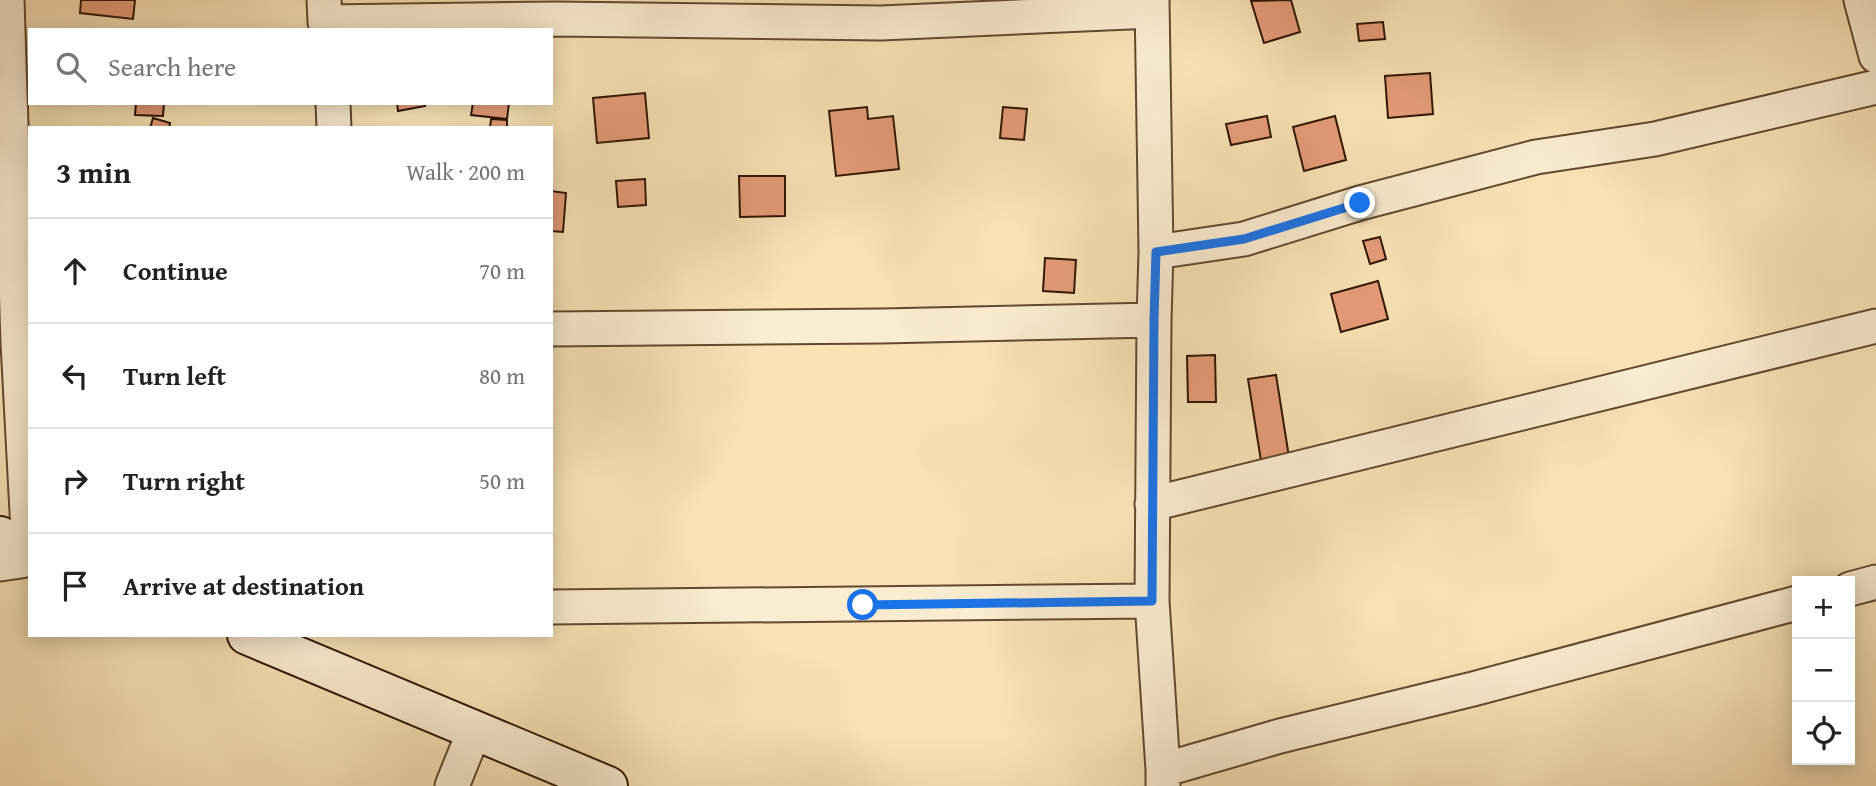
<!DOCTYPE html>
<meta charset="utf-8">
<style>
:root{--surface:#fff;--page:#f6f6f6;--text:#222;--muted:#767676;--line:#e0e0e0}
body{margin:0;font-family:"Gentium Book Plus",serif;background:var(--page);color:var(--text)}
.controls{position:absolute;right:21px;bottom:21px;display:grid;overflow:hidden;border-radius:0px;box-shadow:0 4px 18px #0003}
.controls button{width:63px;height:63px;display:grid;place-items:center;padding:0;border:0;border-bottom:2px solid var(--line);background:var(--surface);color:var(--text);font:35px sans-serif}
.stop{position:absolute;width:21px;height:21px;margin:-16px;border:5px solid #1a73e8;border-radius:50%;background:#fff}
.stop.end{background:#1a73e8;border-color:#fff;box-shadow:0 2px 7px #0008}
.list{margin:0;padding:0;list-style:none}
h2{display:flex;justify-content:space-between;align-items:center;height:91px;margin:0;padding:0 28px;font-size:30px}
h2 small{font-size:23px;font-weight:400;color:var(--muted)}
.list li{display:grid;grid-template-columns:46px 1fr auto;gap:21px;align-items:center;box-sizing:border-box;height:105px;padding:0 28px;border-top:2px solid var(--line)}
.list b{display:block;font-size:26px;white-space:nowrap}
.list em{font-size:23px;font-style:normal;color:var(--muted)}
.icon{flex:none;width:38px;height:38px;fill:none;stroke:currentColor;stroke-width:2;stroke-linecap:round;stroke-linejoin:round}
.map{position:relative;flex:none;width:1876px;height:786px;overflow:hidden}
.search{position:absolute;background:var(--surface);box-shadow:0 4px 18px #0003;left:28px;top:28px;width:525px;height:77px;display:flex;align-items:center;gap:18px;box-sizing:border-box;padding:0 24px;border-radius:0px;color:var(--muted);font-size:26px}
.panel{position:absolute;background:var(--surface);box-shadow:0 4px 18px #0003;left:28px;top:126px;width:525px;height:511px;border-radius:0px}
.map>svg:first-child{display:block}
.building{fill:#e59c78;stroke:#301600;stroke-width:2}
.lines{fill:none;stroke-linecap:round;stroke-linejoin:round}
.street-casing{stroke:#62492e;stroke-width:37}
.secondary-casing{stroke:#301600;stroke-width:42}
.street{stroke:#faecd0;stroke-width:33}
.secondary{stroke:#faecd0;stroke-width:38}
.route{stroke:#1a73e8;stroke-width:9}
</style>
<div class="map">
<svg width="1876" height="786" viewBox="0 0 1876 786">
<rect width="100%" height="100%" fill="#f8e2b6"/>
<filter id="stains"><feTurbulence type="fractalNoise" baseFrequency=".00286" numOctaves="4"/><feColorMatrix values="0 0 0 0 .2 0 0 0 0 .09 0 0 0 0 .02 0 0 0 .5 -.17"/></filter>
<radialGradient id="worn" r=".72"><stop offset=".6" stop-color="#630" stop-opacity="0"/><stop offset="1" stop-color="#630" stop-opacity=".3"/></radialGradient>
<!-- building -->
<path class="building" d="M81,0H135L133,19L80,13Z
M1291,0L1300,32L1264,43L1251,1Z
M1383,22L1385,39L1359,41L1357,24Z
M1430,73L1433,114L1388,118L1385,76Z
M645,93L649,138L597,143L593,98Z
M136,103H164L163,116L135,115Z
M397,103H425V106L398,111Z
M473,103H509L507,119L471,115Z
M867,107L868,119L893,116L899,169L836,176L829,111Z
M1003,107L1027,109L1024,140L1000,138Z
M1267,116L1271,137L1231,145L1226,124Z
M1335,116L1346,160L1304,171L1293,127Z
M153,118L170,123L169,128H150Z
M491,119L507,120V128H490Z
M739,176H785V216L740,217Z
M645,179L646,205L618,207L616,181Z
M551,191L566,193L563,232L551,231Z
M1380,237L1386,259L1370,264L1363,241Z
M1045,258L1076,260L1074,293L1043,291Z
M1378,281L1388,319L1341,332L1331,294Z
M1215,355L1216,402H1188L1187,356Z
M1276,375L1289,457L1261,461L1248,379Z"/>
<g class="lines">
<defs>
<path id="street" d="M324,0L325,22L556,19L881,23L1152,11
M1152,0L1156,252L1154,320L1152,601L1163,770V786
M1861,0L1876,56
M333,103L334,128
M1156,252L1244,239L1360,203L1536,157L1655,139L1876,87
M551,329L882,326L1154,320
M1152,504L1876,326
M0,564L21,561L29,550L18,343L7,0
M1850,589L1876,582
M551,607L1152,601
M1163,770L1280,736L1473,689L1797,603
M452,786L473,734L476,731"/>
<path id="secondary" d="M0,536L30,550
M247,635L608,786"/>
</defs>
<!-- street casing -->
<use href="#street" class="street-casing"/>
<!-- secondary casing -->
<use href="#secondary" class="secondary-casing"/>
<!-- street -->
<use href="#street" class="street"/>
<!-- secondary -->
<use href="#secondary" class="secondary"/>
</g>
<g class="lines">
<!-- route -->
<path class="route" d="M863,605L1152,601L1154,320L1156,252L1244,239L1360,203"/>
</g>
<rect width="100%" height="100%" filter="url(#stains)"/>
<rect width="100%" height="100%" fill="url(#worn)"/>
</svg>
<div class="controls">
<button>+</button>
<button>−</button>
<button><svg class="icon" aria-label="locate" viewBox="0 0 24 24"><circle cx="12" cy="12" r="6"/><path d="M12 2v4M12 18v4M2 12h4M18 12h4"/></svg></button>
</div>
<div class="stop" style="left:863px;top:605px"></div>
<div class="stop end" style="left:1360px;top:203px"></div>
<div class="search"><svg class="icon" aria-label="search" viewBox="0 0 24 24"><circle cx="10" cy="10" r="6"/><path d="M15 15l6 6"/></svg>Search here</div>
<section class="panel">
<h2>3 min<small>Walk · 200 m</small></h2>
<ul class="list">
<li><svg class="icon" aria-label="ahead" viewBox="0 0 24 24"><path d="M12 20V5M6 11l6-6 6 6"/></svg><div><b>Continue</b></div><em>70 m</em></li>
<li><svg class="icon" aria-label="left" viewBox="0 0 24 24"><path d="M17 20v-9H6M10 6l-5 5 5 5"/></svg><div><b>Turn left</b></div><em>80 m</em></li>
<li><svg class="icon" aria-label="right" viewBox="0 0 24 24"><path d="M7 20v-9h11M14 6l5 5-5 5"/></svg><div><b>Turn right</b></div><em>50 m</em></li>
<li><svg class="icon" aria-label="arrive" viewBox="0 0 24 24"><path d="M6 21V4h12l-3 4 3 4H6"/></svg><div><b>Arrive at destination</b></div></li>
</ul>
</section>
</div>
